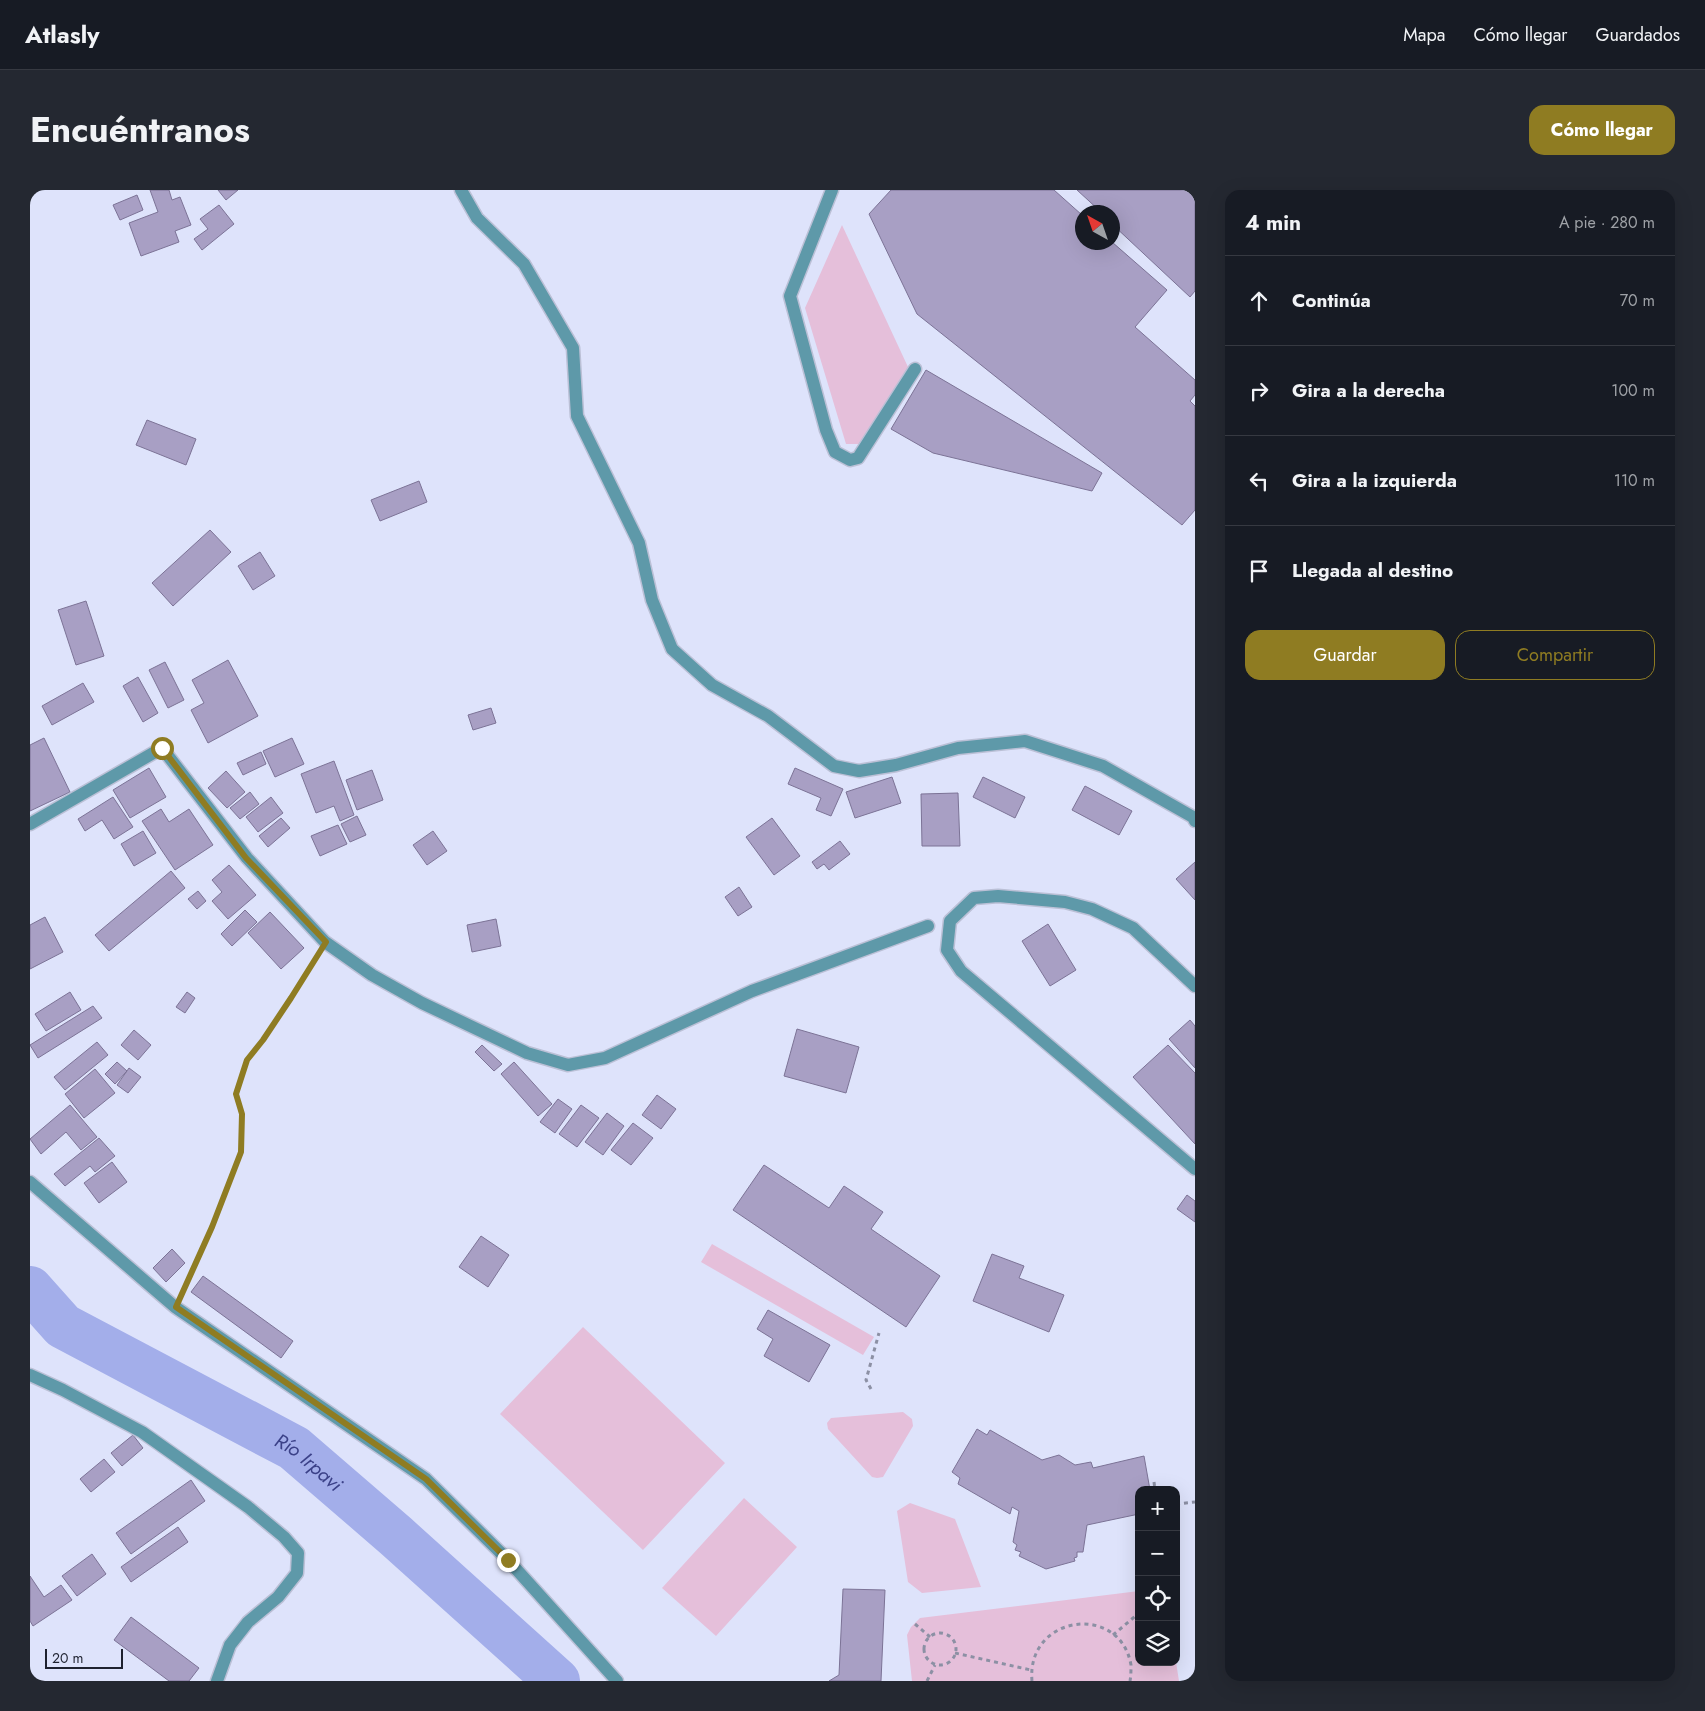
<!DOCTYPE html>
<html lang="es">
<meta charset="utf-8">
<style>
:root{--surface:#171b24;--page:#242831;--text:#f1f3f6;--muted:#9ea1a6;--line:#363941;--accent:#8f7c22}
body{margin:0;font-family:Jost,sans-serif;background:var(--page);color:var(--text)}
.controls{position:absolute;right:15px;bottom:15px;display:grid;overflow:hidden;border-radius:10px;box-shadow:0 5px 20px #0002}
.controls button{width:45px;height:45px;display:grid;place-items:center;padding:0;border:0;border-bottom:1px solid var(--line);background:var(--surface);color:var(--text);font:25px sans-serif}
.compass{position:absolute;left:1045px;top:15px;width:45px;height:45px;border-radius:50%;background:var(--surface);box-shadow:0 5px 20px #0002;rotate:320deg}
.scale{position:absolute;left:15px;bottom:12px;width:78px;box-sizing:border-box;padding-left:5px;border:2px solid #1e212f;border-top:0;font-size:14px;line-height:18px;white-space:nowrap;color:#1e212f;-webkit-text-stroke:4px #dee3fb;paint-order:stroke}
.stop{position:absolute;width:15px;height:15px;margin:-11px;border:4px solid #8f7c22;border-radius:50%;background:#fff}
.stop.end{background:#8f7c22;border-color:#fff;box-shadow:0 1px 5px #0008}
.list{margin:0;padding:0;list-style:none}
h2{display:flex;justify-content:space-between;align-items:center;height:65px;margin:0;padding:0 20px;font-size:21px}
h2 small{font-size:16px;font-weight:400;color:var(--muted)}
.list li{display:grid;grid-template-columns:32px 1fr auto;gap:15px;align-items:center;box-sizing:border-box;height:90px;padding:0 20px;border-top:1px solid var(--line)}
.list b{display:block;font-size:19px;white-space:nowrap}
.list em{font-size:16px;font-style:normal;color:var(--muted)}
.actions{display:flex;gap:10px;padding:15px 20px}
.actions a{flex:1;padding:11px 0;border:1px solid var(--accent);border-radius:15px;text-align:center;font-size:18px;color:var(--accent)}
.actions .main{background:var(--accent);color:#fff}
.icon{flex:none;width:28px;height:28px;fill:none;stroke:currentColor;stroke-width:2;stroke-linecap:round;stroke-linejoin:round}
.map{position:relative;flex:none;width:1165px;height:1491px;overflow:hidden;border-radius:15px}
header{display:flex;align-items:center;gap:30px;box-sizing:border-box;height:70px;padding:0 25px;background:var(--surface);border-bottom:1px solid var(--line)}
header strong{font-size:24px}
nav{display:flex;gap:28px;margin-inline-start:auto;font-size:18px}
.intro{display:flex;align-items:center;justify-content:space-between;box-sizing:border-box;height:120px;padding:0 30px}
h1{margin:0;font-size:35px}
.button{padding:12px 22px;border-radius:15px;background:var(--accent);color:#fff;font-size:18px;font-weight:700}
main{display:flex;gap:30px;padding:0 30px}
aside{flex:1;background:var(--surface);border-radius:15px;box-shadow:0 5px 20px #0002}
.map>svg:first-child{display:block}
.green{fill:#e5bfda}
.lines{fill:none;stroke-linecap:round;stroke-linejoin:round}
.river{stroke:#a3aeea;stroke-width:46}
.building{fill:#a89fc4;stroke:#7c7396}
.minor-casing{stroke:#bbc0d6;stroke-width:15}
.tertiary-casing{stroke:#bbc0d6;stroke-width:15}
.path{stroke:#8c90a4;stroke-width:3;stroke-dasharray:4 4;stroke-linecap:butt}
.minor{stroke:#5e99a9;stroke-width:12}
.tertiary{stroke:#5e99a9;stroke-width:12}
.route{stroke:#8f7c22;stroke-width:6}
.labels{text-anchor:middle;stroke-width:4;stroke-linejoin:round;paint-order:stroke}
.water-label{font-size:20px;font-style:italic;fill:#3b4188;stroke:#dee3fb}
</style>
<header>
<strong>Atlasly</strong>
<nav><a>Mapa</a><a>Cómo llegar</a><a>Guardados</a></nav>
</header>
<div class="intro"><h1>Encuéntranos</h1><a class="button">Cómo llegar</a></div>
<main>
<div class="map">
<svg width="1165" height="1491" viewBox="0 0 1165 1491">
<rect width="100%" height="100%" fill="#dee3fb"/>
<!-- green -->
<path class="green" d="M812,35L878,177L833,254H816L775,118Z
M682,1054L844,1147L833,1165L671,1072Z
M553,1137L695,1273L613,1360L470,1224Z
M873,1222L882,1229L883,1236L853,1287L847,1288L842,1287L798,1239L797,1233L801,1228Z
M714,1308L767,1357L686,1446L632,1398Z
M880,1313L925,1329L951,1397L892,1403L878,1392L867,1321Z
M1109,1401V1472H1146L1149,1491H882L877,1445L881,1437L890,1428Z"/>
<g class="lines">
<!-- river -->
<path class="river" id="s1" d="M0,1099L33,1136L264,1258L366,1346L527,1491"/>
</g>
<!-- building -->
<path class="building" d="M120,0H139L142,10L150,7L161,35L145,41L149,52L111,66L99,33L128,22Z
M188,0H208L196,10Z
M861,0H1024L1052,25V52H1082L1137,100L1105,137L1165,190V205L1160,211L1165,216V320L1152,335L887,124L839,24Z
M1047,0H1165V101L1160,107L1082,34V22H1071Z
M107,5L113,20L90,30L83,15Z
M189,15L204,34L172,60L164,49L178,39L170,29Z
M896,180L1072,283L1062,301L903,263L861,239Z
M117,230L166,249L156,275L106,255Z
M389,291L397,312L350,331L341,310Z
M180,340L201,362L143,416L122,393Z
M230,362L245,386L223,400L208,376Z
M56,411L74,466L46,475L28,420Z
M198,470L228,526L178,553L161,520L174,513L162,490Z
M135,472L154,510L138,518L119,480Z
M108,487L128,523L113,532L93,496Z
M53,493L64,512L22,535L12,516Z
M461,518L466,533L443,540L438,525Z
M14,548L40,602L0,621V555Z
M262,548L274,574L245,587L233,561Z
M231,562L236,574L213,585L207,573Z
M304,571L324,625L310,631L304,616L286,623L271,584Z
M119,578L136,607L100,628L83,600Z
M765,578L813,599L801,626L786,620L791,608L758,594Z
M342,580L353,610L327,620L316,590Z
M196,581L215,602L197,618L178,598Z
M862,587L871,613L825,628L816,602Z
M953,587L995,607L985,628L943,607Z
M1055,596L1102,621L1089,645L1042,620Z
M220,602L229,614L210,629L200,618Z
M928,603L930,656H892L891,604Z
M83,607L103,637L84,649L72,630L55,641L48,629Z
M241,607L253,623L228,642L216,627Z
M131,619L139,632L159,619L183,655L145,680L112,631Z
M327,626L336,645L320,652L311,634Z
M251,628L260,638L238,657L229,646Z
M742,628L770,666L744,685L716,647Z
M308,635L317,654L290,666L281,646Z
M113,641L126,663L104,676L91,654Z
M403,641L417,661L397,675L383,655Z
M810,651L820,664L799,680L794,674L787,679L782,672Z
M1165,672V710L1146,689Z
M199,675L226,705L198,729L182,711L192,702L182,690Z
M141,681L155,698L79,761L65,745Z
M709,697L722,717L708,726L695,707Z
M168,701L176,711L167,719L158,709Z
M215,720L227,732L202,756L191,744Z
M240,722L274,758L251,779L218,743Z
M15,727L33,762L0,779V735Z
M466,729L471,756L442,762L437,735Z
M1018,734L1046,780L1020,796L992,751Z
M40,802L51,820L16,841L5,824Z
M157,802L165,808L155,823L146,817Z
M63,816L72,828L8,868L0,855Z
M1160,830L1165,836V878L1139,849Z
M767,839L829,857L816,903L754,886Z
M104,840L121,855L108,870L91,855Z
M67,852L78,865L35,900L24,887Z
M452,855L472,874L464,881L445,862Z
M1138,855L1165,883V954L1103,887Z
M87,872L97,881L85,894L75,884Z
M484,872L522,914L508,926L471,884Z
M99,878L111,887L98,903L87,895Z
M65,879L85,903L54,928L35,904Z
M627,905L646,919L631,939L612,925Z
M528,909L542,919L525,943L510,932Z
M40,915L67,947L51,960L36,942L11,964L0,949Z
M551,915L569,928L547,957L529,944Z
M577,923L594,936L573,965L555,952Z
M603,933L623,948L601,975L581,960Z
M69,948L85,966L65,982L60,976L35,996L24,984Z
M82,972L97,992L69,1013L54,993Z
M734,975L799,1018L814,996L853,1022L841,1039L910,1086L876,1137L703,1020Z
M1157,1005L1165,1011V1032L1147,1019Z
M451,1046L479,1065L458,1097L429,1077Z
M142,1059L155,1073L136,1092L123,1078Z
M962,1064L994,1076L989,1088L1034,1105L1019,1142L943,1111Z
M173,1086L263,1151L251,1168L161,1102Z
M738,1120L800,1155L779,1192L734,1166L743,1149L727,1139Z
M947,1239L957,1245L960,1240L1012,1270L1029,1265L1045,1275L1061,1272L1063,1278L1114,1266L1120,1300H1109V1324L1057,1335L1053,1362H1047V1367L1044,1368L1045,1371L1016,1379L989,1366L991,1362L985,1360L987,1355L983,1352L989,1321L982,1317L980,1324L928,1294L930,1288L922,1282Z
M103,1245L113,1258L92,1276L81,1263Z
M74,1269L85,1282L61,1302L50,1289Z
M161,1290L175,1311L101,1364L86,1343Z
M148,1337L158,1352L101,1392L91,1377Z
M62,1364L76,1384L47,1406L32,1386Z
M0,1386L14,1407L31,1395L42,1410L3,1436L0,1431Z
M813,1399L855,1400L851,1491H799L809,1485Z
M101,1427L169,1478L159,1491H139L84,1450Z"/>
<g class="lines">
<defs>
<path id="minor" d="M802,0L760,106L796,240L805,262L820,270L828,268L885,179
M0,634L132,558L217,668L295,752L342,785L392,813L497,863L538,875L575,868L722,801L898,736
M0,992L145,1117L396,1289L478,1370L587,1491
M0,1185L33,1200L112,1242L218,1317L254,1347L268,1363L267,1383L248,1407L218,1432L200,1455L187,1491"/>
<path id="tertiary" d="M431,0L447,28L494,74L543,158L547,226L609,353L622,410L642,459L682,495L738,526L804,576L829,581L866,575L928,558L995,551L1073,576L1163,627L1165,631
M1165,796L1103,738L1062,719L1035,712L968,706L944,708L920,731L917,760L931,781L1165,979"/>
</defs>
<!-- minor casing -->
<use href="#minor" class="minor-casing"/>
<!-- tertiary casing -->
<use href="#tertiary" class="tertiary-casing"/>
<!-- path -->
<path class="path" d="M153,1100L182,1037L211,962L212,924L206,904L217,870L233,850L286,767
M841,1199L836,1190L849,1143
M1124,1292L1125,1300
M1146,1314L1165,1312
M885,1434L900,1447
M894 1459a16 16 0 1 1 32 0a16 16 0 1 1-32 0Z
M1083,1445L1109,1423
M925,1463L1001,1480
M897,1491L905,1475
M1002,1491C996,1425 1090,1412 1101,1475C1101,1480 1101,1486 1100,1491"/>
<!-- minor -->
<use href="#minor" class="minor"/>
<!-- tertiary -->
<use href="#tertiary" class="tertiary"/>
</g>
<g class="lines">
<!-- route -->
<path class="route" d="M132,558L216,668L296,752L261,808L233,850L217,870L206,904L212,924L211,962L182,1037L146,1117L396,1289L478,1370"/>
</g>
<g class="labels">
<!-- water labels -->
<g class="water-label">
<text dy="7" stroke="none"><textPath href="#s1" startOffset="331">Río Irpavi</textPath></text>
</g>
</g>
</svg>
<div class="controls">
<button>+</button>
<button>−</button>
<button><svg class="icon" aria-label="locate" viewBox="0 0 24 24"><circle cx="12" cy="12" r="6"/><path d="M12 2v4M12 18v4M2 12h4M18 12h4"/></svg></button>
<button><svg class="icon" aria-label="layers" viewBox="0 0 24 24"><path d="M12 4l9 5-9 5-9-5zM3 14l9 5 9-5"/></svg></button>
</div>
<svg class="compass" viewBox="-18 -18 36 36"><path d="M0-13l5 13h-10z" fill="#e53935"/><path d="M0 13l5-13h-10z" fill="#9ea1a6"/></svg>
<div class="scale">20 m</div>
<div class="stop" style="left:132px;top:558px"></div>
<div class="stop end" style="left:478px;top:1370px"></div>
</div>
<aside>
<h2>4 min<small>A pie · 280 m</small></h2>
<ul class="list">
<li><svg class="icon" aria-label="ahead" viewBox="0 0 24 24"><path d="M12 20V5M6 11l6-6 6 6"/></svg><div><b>Continúa</b></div><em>70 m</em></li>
<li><svg class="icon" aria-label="right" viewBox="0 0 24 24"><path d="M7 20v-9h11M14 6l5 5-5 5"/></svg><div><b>Gira a la derecha</b></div><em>100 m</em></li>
<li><svg class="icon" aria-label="left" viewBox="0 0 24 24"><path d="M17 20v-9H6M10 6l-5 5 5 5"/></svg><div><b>Gira a la izquierda</b></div><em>110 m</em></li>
<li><svg class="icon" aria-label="arrive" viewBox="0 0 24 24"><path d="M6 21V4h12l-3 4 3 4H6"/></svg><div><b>Llegada al destino</b></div></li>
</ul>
<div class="actions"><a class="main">Guardar</a><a>Compartir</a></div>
</aside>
</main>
